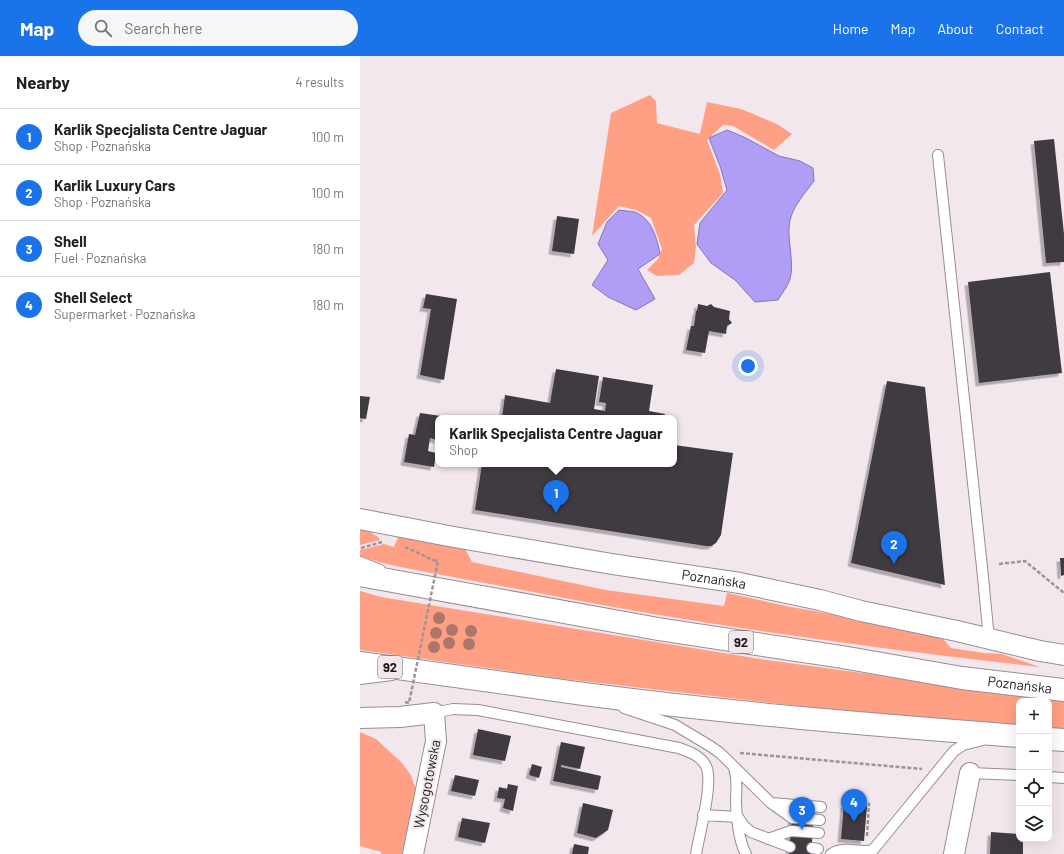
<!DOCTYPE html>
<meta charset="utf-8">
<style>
:root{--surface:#fff;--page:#f6f6f6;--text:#202124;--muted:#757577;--line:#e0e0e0;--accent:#1a73e8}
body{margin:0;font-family:Barlow,sans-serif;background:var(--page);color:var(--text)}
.controls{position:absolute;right:12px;bottom:12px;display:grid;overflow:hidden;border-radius:8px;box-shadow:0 4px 16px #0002}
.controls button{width:36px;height:36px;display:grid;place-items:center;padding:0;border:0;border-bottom:1px solid var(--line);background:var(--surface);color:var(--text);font:20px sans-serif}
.you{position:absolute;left:388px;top:310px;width:14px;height:14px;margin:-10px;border:3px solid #fff;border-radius:50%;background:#1a73e8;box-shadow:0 0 0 6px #1a73e833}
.badge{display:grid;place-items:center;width:26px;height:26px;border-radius:50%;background:var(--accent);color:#fff;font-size:13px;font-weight:700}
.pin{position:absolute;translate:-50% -33px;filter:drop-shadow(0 1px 2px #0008)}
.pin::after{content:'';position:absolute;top:21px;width:14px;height:12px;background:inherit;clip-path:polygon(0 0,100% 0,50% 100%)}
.popup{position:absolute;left:75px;top:359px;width:242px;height:52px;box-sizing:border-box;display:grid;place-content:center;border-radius:8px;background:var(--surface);filter:drop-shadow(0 1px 3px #0005);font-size:13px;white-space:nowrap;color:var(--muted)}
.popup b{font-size:15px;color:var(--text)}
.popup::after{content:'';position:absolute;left:50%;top:100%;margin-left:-8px;border:8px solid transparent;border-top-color:var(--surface)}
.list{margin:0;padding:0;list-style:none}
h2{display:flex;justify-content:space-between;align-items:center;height:52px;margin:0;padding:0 16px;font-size:17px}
h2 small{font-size:13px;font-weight:400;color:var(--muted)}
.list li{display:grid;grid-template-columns:26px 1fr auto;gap:12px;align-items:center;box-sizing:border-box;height:56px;padding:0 16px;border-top:1px solid var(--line)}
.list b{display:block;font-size:15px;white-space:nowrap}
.list p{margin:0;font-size:13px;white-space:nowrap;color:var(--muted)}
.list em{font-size:13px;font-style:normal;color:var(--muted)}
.icon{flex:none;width:22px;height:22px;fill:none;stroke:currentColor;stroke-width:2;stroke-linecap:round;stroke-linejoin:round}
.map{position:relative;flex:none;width:704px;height:798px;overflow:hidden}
header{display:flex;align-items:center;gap:24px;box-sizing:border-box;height:56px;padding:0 20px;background:var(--accent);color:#fff}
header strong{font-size:19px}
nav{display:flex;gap:22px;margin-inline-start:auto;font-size:14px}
.search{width:280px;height:36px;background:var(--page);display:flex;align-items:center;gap:10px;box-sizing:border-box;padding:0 14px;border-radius:22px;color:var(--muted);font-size:15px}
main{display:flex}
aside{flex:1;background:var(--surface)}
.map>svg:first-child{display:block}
.green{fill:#ffa085}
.water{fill:#b09df5;stroke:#8476b4}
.building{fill:#3f3a41;filter:url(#shadow)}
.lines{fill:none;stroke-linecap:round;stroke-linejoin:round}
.lane-casing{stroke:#988d93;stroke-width:12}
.street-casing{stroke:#988d93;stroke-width:22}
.primary-casing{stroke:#988d93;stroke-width:24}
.path{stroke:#9c9499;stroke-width:2.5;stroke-dasharray:4 2;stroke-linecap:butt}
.lane{stroke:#fff;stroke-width:10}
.street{stroke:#fff;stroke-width:20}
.primary{stroke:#fff;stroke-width:22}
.path-bridge{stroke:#9c9499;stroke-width:2.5;stroke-dasharray:4 2;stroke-linecap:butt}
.tree{fill:#ac776b}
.labels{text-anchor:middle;stroke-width:4;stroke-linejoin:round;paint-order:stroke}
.shield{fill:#f2e7ed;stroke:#5e585b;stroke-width:1}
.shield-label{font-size:13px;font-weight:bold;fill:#1e1a1c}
.street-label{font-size:14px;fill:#1e1a1c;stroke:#f2e7ed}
</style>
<header>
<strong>Map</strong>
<div class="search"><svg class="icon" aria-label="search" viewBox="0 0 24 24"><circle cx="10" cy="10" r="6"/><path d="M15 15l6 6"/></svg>Search here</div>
<nav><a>Home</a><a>Map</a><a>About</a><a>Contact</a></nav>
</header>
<main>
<aside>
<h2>Nearby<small>4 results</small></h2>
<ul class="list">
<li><span class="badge">1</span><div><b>Karlik Specjalista Centre Jaguar</b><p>Shop · Poznańska</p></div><em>100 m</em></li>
<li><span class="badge">2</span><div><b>Karlik Luxury Cars</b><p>Shop · Poznańska</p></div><em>100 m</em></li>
<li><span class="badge">3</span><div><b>Shell</b><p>Fuel · Poznańska</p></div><em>180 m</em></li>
<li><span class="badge">4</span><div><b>Shell Select</b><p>Supermarket · Poznańska</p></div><em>180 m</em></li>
</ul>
</aside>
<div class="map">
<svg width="704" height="798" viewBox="0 0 704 798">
<defs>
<filter id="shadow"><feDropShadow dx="-3.5" dy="3.5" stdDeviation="0" flood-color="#0004"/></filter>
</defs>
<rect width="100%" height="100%" fill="#f2e7ed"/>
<!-- green -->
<path class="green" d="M290,39L296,45L297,67L340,78L347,46L381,53L417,68L432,78L414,94L373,70L363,69L347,84L360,118L363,137L334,169L336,191L334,207L319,219L297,220L287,214L298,203L302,193L291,162L276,154L259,150L232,180L251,57Z
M0,470L18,481L20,484L0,489Z
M39,479L105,493L112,506L246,534L364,550L367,537L431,551L530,568L580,579L591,592L624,597L642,598L680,611C513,592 347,570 183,538C148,531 113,525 77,518C51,513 25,509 0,500V494L24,488L34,491Z
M0,535L21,541L400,603L611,632L704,643V675L689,674V645H659V672L499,659L455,652L205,623L0,594Z
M0,676L16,683L41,706L51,719L56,734L42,798H21V796L0,790Z"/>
<!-- water -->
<path class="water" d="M367,74L384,81L419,100L440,105L453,112L454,125C445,137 434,149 430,164C426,182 435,206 430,223C428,230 422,237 418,244L395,246L375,224L351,207L337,188L340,167L367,134L360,110L349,82Z
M259,154C264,155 271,155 275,156C292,163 297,182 300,198L278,213L295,243L276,254L248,241L232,229L248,204L238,188L247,166Z"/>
<!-- building -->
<path class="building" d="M694,83L704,178V206L686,207L674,85Z
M197,160L219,163L214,198L192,195Z
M690,216L702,317L619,327L608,226Z
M66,238L97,243L84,324L60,319L71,253L63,252Z
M338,248L347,250L351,248L354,251L370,255L369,263L372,267L367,270L366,278L349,275L345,297L326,294L331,270H334L336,255H337Z
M196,313L239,320L234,353L245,355L246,347L239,346L243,321L293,329L289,355L305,358L304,362H142L145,339L190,347Z
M527,325L565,331L585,529L491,507Z
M0,340L10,341L6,363L0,362Z
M60,357L81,360V362H78V384L70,382L68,395L76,397L74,411L44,406L49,378L55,379Z
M314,389L373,397L361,479L356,487L351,490H346L115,454L122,408H314Z
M700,502H704V519L701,520Z
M118,673L151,680L145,705L113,699Z
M201,686L225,691L220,713L201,709V711L241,720L238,734L193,725Z
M172,708L182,711L179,722L169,719Z
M95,719L119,724L115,740L91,735Z
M148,728L158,730L153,755L143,752L145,743L137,742L139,731L147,733Z
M433,746L455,747L451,798H429Z
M223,747L253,754L248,774L236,782L217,777Z
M484,748L507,750L504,785L481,783Z
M102,762L130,767L125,787L98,781Z
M631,776L659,778V783H663V798H630Z
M214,788L229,791L228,798H212Z"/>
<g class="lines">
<defs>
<path id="lane" d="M578,99L622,511L629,583
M0,506L20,514
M0,623L32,619
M264,652L315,669L350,690L360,697L411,747L461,751
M74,657L93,653L118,654L319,692C330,696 341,700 346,710C354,726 339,779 336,798
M374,712C378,724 376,734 376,746C376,760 379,786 386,798
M610,717L659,719
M689,721L704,722
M411,747L432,762L460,764
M343,759L378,761
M378,761L384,770L391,776L430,791
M408,783L431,775L459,777
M452,792L458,793
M471,798C484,789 500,798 513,794L594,695L603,689L623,684"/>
<g id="street">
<path id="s1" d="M0,463L94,481L252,508L380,527L460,544L501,555L597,575L680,595L704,599"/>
<path d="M0,662L40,661L74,657L76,685L53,798"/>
<path d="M594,798L610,717"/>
</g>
<g id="primary">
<path id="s2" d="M0,519L298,573L482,601L602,622L704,634"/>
<path d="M0,607C75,618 150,628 224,638C369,657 514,669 659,680"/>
<path d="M689,683L704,684"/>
</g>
</defs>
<!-- lane casing -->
<use href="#lane" class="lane-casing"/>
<!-- street casing -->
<use href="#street" class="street-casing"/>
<!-- primary casing -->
<use href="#primary" class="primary-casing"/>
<!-- path -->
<path class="path" d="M45,491L73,504
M1,492L22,486
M639,508L665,505L704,537
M380,697L562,713
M507,780L509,747"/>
<!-- lane -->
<use href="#lane" class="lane"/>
<!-- street -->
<use href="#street" class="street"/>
<!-- primary -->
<use href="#primary" class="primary"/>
<!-- path-bridge -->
<path class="path-bridge" d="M45,646L49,647L78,505L73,504"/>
</g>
<!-- trees -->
<g class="tree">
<circle cx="79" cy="562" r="6"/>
<circle cx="92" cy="574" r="6"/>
<circle cx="111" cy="575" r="6"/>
<circle cx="76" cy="577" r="6"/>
<circle cx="89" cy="587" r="6"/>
<circle cx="109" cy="588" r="6"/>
<circle cx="74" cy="591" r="6"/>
</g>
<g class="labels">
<!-- shield labels -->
<g class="shield">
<rect x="369" y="575" width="24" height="22" rx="3"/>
<rect x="18" y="600" width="24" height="22" rx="3"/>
</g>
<g class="shield-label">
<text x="381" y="591">92</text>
<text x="30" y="616">92</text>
</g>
<!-- street labels -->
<g class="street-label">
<text dy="5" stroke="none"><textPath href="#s1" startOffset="359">Poznańska</textPath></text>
<text dy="5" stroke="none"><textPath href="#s2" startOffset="669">Poznańska</textPath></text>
<text transform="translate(67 728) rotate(-79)" y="5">Wysogotowska</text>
</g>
</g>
</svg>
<div class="controls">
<button>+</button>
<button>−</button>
<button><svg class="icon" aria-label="locate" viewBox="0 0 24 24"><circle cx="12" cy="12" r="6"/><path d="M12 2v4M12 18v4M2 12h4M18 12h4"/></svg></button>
<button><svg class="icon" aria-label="layers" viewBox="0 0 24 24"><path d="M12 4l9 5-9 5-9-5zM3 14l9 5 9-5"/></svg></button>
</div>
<div class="you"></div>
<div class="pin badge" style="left:196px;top:457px">1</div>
<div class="popup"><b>Karlik Specjalista Centre Jaguar</b>Shop</div>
<div class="pin badge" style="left:534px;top:508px">2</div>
<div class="pin badge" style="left:442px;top:774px">3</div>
<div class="pin badge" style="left:494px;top:766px">4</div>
</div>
</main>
